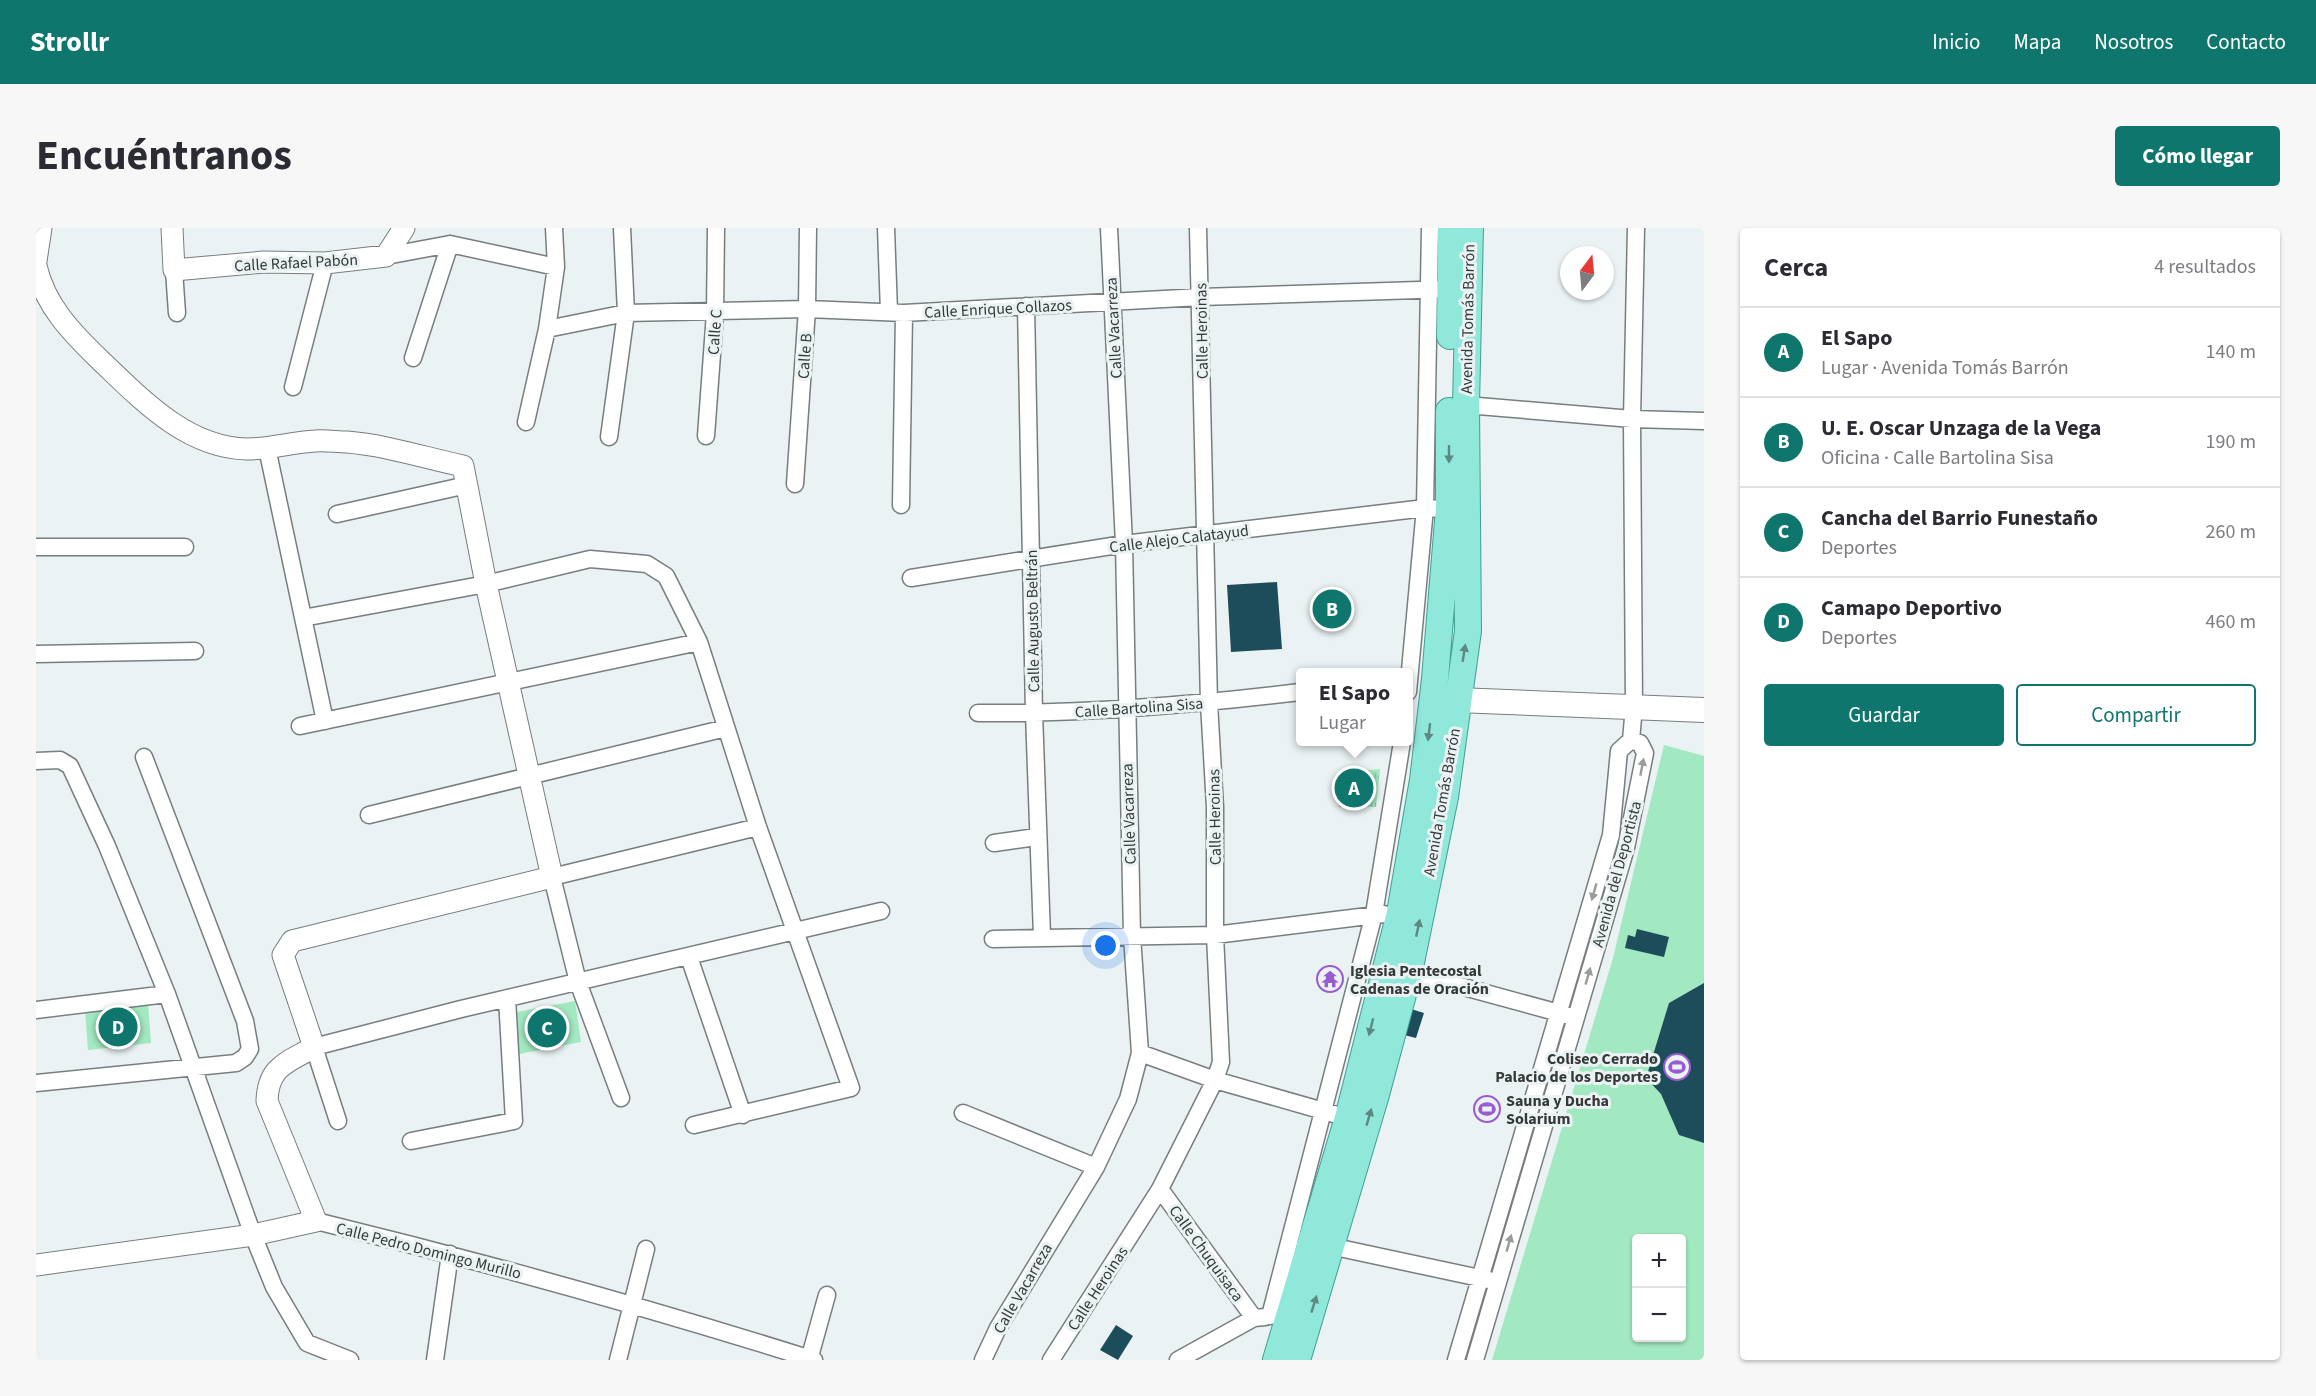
<!DOCTYPE html>
<html lang="es">
<meta charset="utf-8">
<style>
:root{--surface:#fff;--page:#f7f7f7;--text:#2b2b33;--muted:#7c7c81;--line:#e1e1e2;--accent:#0f766e}
body{margin:0;font-family:"Source Sans 3",sans-serif;background:var(--page);color:var(--text)}
.controls{position:absolute;right:18px;bottom:18px;display:grid;overflow:hidden;border-radius:6px;box-shadow:0 2px 4px #0004}
.controls button{width:54px;height:54px;display:grid;place-items:center;padding:0;border:0;border-bottom:2px solid var(--line);background:var(--surface);color:var(--text);font:30px sans-serif}
.compass{position:absolute;left:1524px;top:18px;width:54px;height:54px;border-radius:50%;background:var(--surface);box-shadow:0 2px 4px #0004;rotate:16deg}
.you{position:absolute;left:1070px;top:718px;width:21px;height:21px;margin:-15px;border:4px solid #fff;border-radius:50%;background:#1a73e8;box-shadow:0 0 0 9px #1a73e833}
.badge{display:grid;place-items:center;width:39px;height:39px;border-radius:50%;background:var(--accent);color:#fff;font-size:20px;font-weight:700}
.pin{position:absolute;translate:-50% -50%;border:3px solid #fff;box-shadow:0 2px 6px #0006}
.popup{position:absolute;left:1260px;top:440px;width:117px;height:78px;box-sizing:border-box;display:grid;place-content:center;border-radius:6px;background:var(--surface);filter:drop-shadow(0 2px 4px #0005);font-size:20px;white-space:nowrap;color:var(--muted)}
.popup b{font-size:22px;color:var(--text)}
.popup::after{content:'';position:absolute;left:50%;top:100%;margin-left:-12px;border:12px solid transparent;border-top-color:var(--surface)}
.list{margin:0;padding:0;list-style:none}
h2{display:flex;justify-content:space-between;align-items:center;height:78px;margin:0;padding:0 24px;font-size:26px}
h2 small{font-size:20px;font-weight:400;color:var(--muted)}
.list li{display:grid;grid-template-columns:39px 1fr auto;gap:18px;align-items:center;box-sizing:border-box;height:90px;padding:0 24px;border-top:2px solid var(--line)}
.list b{display:block;font-size:22px;white-space:nowrap}
.list p{margin:0;font-size:20px;white-space:nowrap;color:var(--muted)}
.list em{font-size:20px;font-style:normal;color:var(--muted)}
.actions{display:flex;gap:12px;padding:18px 24px}
.actions a{flex:1;padding:14px 0;border:2px solid var(--accent);border-radius:6px;text-align:center;font-size:21px;color:var(--accent)}
.actions .main{background:var(--accent);color:#fff}
.map{position:relative;flex:none;width:1668px;height:1132px;overflow:hidden;border-radius:6px}
header{display:flex;align-items:center;gap:36px;box-sizing:border-box;height:84px;padding:0 30px;background:var(--accent);color:#fff}
header strong{font-size:28px}
nav{display:flex;gap:33px;margin-inline-start:auto;font-size:21px}
.intro{display:flex;align-items:center;justify-content:space-between;box-sizing:border-box;height:144px;padding:0 36px}
h1{margin:0;font-size:42px}
.button{padding:15px 27px;border-radius:6px;background:var(--accent);color:#fff;font-size:21px;font-weight:700}
main{display:flex;gap:36px;padding:0 36px}
aside{flex:1;background:var(--surface);border-radius:6px;box-shadow:0 2px 4px #0004}
.map>svg:first-child{display:block}
.park{fill:url(#park-tufts)}
.pitch{fill:#a2e8c1;fill-rule:evenodd}
.building{fill:#1d4c5b}
.lines{fill:none;stroke-linecap:round;stroke-linejoin:round}
.minor-casing{stroke:#777e7f;stroke-width:19}
.tertiary-casing{stroke:#777e7f;stroke-width:23}
.secondary-casing{stroke:#777e7f;stroke-width:26}
.primary-casing{stroke:#40a091;stroke-width:28}
.minor{stroke:#fff;stroke-width:16}
.tertiary{stroke:#fff;stroke-width:21}
.secondary{stroke:#fff;stroke-width:24}
.primary{stroke:#90e8da;stroke-width:26}
.oneway{fill:#5e8881}
.oneway2{fill:#9a9c9c}
.labels{text-anchor:middle;stroke-width:6;stroke-linejoin:round;paint-order:stroke}
.street-label{font-size:16px;fill:#363939;stroke:#eaf2f3}
.poi-label{font-size:16px;font-weight:bold;fill:#363939;stroke:#eaf2f3;text-anchor:start}
</style>
<header>
<strong>Strollr</strong>
<nav><a>Inicio</a><a>Mapa</a><a>Nosotros</a><a>Contacto</a></nav>
</header>
<div class="intro"><h1>Encuéntranos</h1><a class="button">Cómo llegar</a></div>
<main>
<div class="map">
<svg width="1668" height="1132" viewBox="0 0 1668 1132">
<defs>
<pattern id="park-tufts" width="24" height="20" patternUnits="userSpaceOnUse" patternTransform="scale(1.5)"><rect width="24" height="20" fill="#a2e8c1"/><path d="M3 7l-1-3M5 7V3M7 7l1-3M15 17l-1-3M17 17v-4M19 17l1-3" fill="none" stroke="#8cc8a7"/></pattern>
</defs>
<rect width="100%" height="100%" fill="#eaf2f3"/>
<!-- park -->
<path class="park" d="M1344,541L1340,579H1303L1305,545Z"/>
<!-- pitch -->
<path class="pitch" d="M1628,517L1668,528V1132H1456L1577,730ZM1600,1010H1646V1110H1600Z
M539,773L545,814L483,826L476,785Z
M112,775L115,815L52,822L49,782Z"/>
<!-- building -->
<path class="building" d="M1241,354L1246,421L1195,424L1191,357Z
M1601,701L1633,709L1628,729L1589,720L1592,707L1599,709Z
M1668,755V915L1643,907L1625,866L1610,850L1633,775Z
M1375,781L1388,785L1380,810L1368,807Z
M1080,1097L1097,1108L1082,1132L1064,1122Z"/>
<g class="lines">
<defs>
<path id="minor" d="M518,0L520,39
M850,0L853,84
M350,28L414,16L520,39L511,101L490,194
M138,42L141,85
M990,78L998,485L1006,708
M511,101L590,85L771,81L868,85L1165,69L1414,61
M377,130L414,16
M257,159L289,35
M1430,177L1596,191L1668,193
M670,208L679,85L680,0
M573,209L590,85L586,0
M231,220L289,493
M759,256L771,81L772,0
M865,277L868,85
M301,286L431,257
M0,319H149
M875,350L1088,316L1389,280L1413,281
M267,390L450,356L554,331L611,336L630,348L663,414L722,599L815,860L658,897
M0,426L159,423
M1372,464L1389,280L1394,0
M942,485C1050,486 1157,477 1264,464
M264,498L663,414
M1595,512L1598,479L1596,191L1600,0
M0,533L24,532L34,538L71,618L131,766L217,1007L238,1059L271,1115L314,1132
M333,587L690,500
M958,615L1001,609
M957,711L1179,707L1348,686
M653,729L707,887
M1373,744L1534,788
M0,782L131,766
M1104,825L1179,852L1312,890
M0,855L200,835L209,829L214,821L209,793L108,529
M585,870L542,754L516,649L722,599
M927,885L1060,939
M302,893L278,819L425,781L845,683
M375,913L478,893L471,770
M1124,961L1218,1090
M280,993C448,1034 613,1080 778,1132
M1285,1016L1453,1052
M1234,1088L1338,686L1366,514
M399,1132L414,1026
M582,1132L610,1021
M773,1132L791,1067
M947,1132L962,1100L1060,939L1092,871L1104,825L1096,708L1088,316L1073,0
M1015,1132L1124,961L1179,852L1185,834L1179,707V579L1173,475L1162,0
M1142,1132L1218,1090L1229,1089
M1420,1132L1575,607L1583,523L1595,512L1604,515L1609,525L1590,620L1439,1132"/>
<path id="tertiary" d="M136,0L138,42L228,34L289,35L350,28L368,0
M0,33L5,0
M0,38C9,77 35,104 63,131C104,170 150,220 211,221C236,221 256,214 279,213C290,212 301,214 311,214C349,217 390,230 427,238L450,356L516,649L256,713L247,727L278,819C251,835 232,838 231,873L280,993L217,1007L0,1037"/>
<path id="secondary" d="M1421,472L1668,482"/>
<path id="primary" d="M1414,108L1415,0
M1240,1132L1312,890L1364,685L1387,552L1399,451L1413,281V183
M1261,1132L1339,870L1373,744L1409,569L1432,403L1430,177L1434,0"/>
</defs>
<!-- minor casing -->
<use href="#minor" class="minor-casing"/>
<!-- tertiary casing -->
<use href="#tertiary" class="tertiary-casing"/>
<!-- secondary casing -->
<use href="#secondary" class="secondary-casing"/>
<!-- primary casing -->
<use href="#primary" class="primary-casing"/>
<!-- minor -->
<use href="#minor" class="minor"/>
<!-- tertiary -->
<use href="#tertiary" class="tertiary"/>
<!-- secondary -->
<use href="#secondary" class="secondary"/>
<!-- primary -->
<use href="#primary" class="primary"/>
</g>
<!-- one-way arrows -->
<defs><path id="oneway-solid" d="M-6-.8H1V-3.2L6.5 0L1 3.2V.8H-6Z" transform="scale(1.5)"/></defs>
<g class="oneway">
<use href="#oneway-solid" transform="translate(1413 226) rotate(90)"/>
<use href="#oneway-solid" transform="translate(1428 425) rotate(-81)"/>
<use href="#oneway-solid" transform="translate(1393 504) rotate(97)"/>
<use href="#oneway-solid" transform="translate(1382 700) rotate(-78)"/>
<use href="#oneway-solid" transform="translate(1335 799) rotate(104)"/>
<use href="#oneway-solid" transform="translate(1333 889) rotate(-74)"/>
<use href="#oneway-solid" transform="translate(1278 1076) rotate(-73)"/>
</g>
<g class="oneway2">
<use href="#oneway-solid" transform="translate(1606 539) rotate(-79)"/>
<use href="#oneway-solid" transform="translate(1558 664) rotate(106)"/>
<use href="#oneway-solid" transform="translate(1552 748) rotate(-74)"/>
<use href="#oneway-solid" transform="translate(1473 1015) rotate(-74)"/>
</g>
<!-- icons -->
<defs>
<symbol id="temple-ring" viewBox="-11 -11 22 22"><circle r="9.5" fill="#eaf2f3" stroke="#9a5bd1" stroke-width="1.5"/><path d="M0-6L5-2H3V0L6.5 2.5H4V6H1.5V3h-3V6H-4V2.5H-6.5L-3 0V-2H-5Z" fill="#9a5bd1"/></symbol>
<symbol id="stadium-ring" viewBox="-11 -11 22 22"><circle r="9.5" fill="#eaf2f3" stroke="#9a5bd1" stroke-width="1.5"/><path d="M0-5a6.5 5 0 1 0 0 10a6.5 5 0 1 0 0-10ZM-3.5-1.8h7v3.6h-7Z" fill="#9a5bd1"/></symbol>
</defs>
<g fill-rule="evenodd">
<use href="#temple-ring" x="1279" y="736" width="30" height="30"/>
<use href="#stadium-ring" x="1626" y="824" width="30" height="30"/>
<use href="#stadium-ring" x="1436" y="866" width="30" height="30"/>
</g>
<g class="labels">
<!-- street labels -->
<g class="street-label">
<text transform="translate(260 34) rotate(-3)" y="6">Calle Rafael Pabón</text>
<text transform="translate(962 80) rotate(-3)" y="6">Calle Enrique Collazos</text>
<text transform="translate(1431 91) rotate(-89)" y="6">Avenida Tomás Barrón</text>
<text transform="translate(1077 100) rotate(-93)" y="6">Calle Vacarreza</text>
<text transform="translate(1165 103) rotate(-91)" y="6">Calle Heroinas</text>
<text transform="translate(678 104) rotate(-86)" y="6">Calle C</text>
<text transform="translate(768 128) rotate(-86)" y="6">Calle B</text>
<text transform="translate(1143 310) rotate(-7)" y="6">Calle Alejo Calatayud</text>
<text transform="translate(996 393) rotate(-91)" y="6">Calle Augusto Beltrán</text>
<text transform="translate(1103 479) rotate(-4)" y="6">Calle Bartolina Sisa</text>
<text transform="translate(1405 574) rotate(-80)" y="6">Avenida Tomás Barrón</text>
<text transform="translate(1092 586) rotate(-92)" y="6">Calle Vacarreza</text>
<text transform="translate(1178 589) rotate(-91)" y="6">Calle Heroinas</text>
<text transform="translate(1580 646) rotate(-75)" y="6">Avenida del Deportista</text>
<text transform="translate(393 1022) rotate(14)" y="6">Calle Pedro Domingo Murillo</text>
<text transform="translate(1171 1025) rotate(54)" y="6">Calle Chuquisaca</text>
<text transform="translate(986 1060) rotate(-60)" y="6">Calle Vacarreza</text>
<text transform="translate(1061 1060) rotate(-57)" y="6">Calle Heroinas</text>
</g>
<!-- poi labels -->
<g class="poi-label">
<text x="1314" y="748">Iglesia Pentecostal<tspan x="1314" dy="18">Cadenas de Oración</tspan></text>
<text x="1622" y="836" text-anchor="end">Coliseo Cerrado<tspan x="1622" dy="18">Palacio de los Deportes</tspan></text>
<text x="1470" y="878">Sauna y Ducha<tspan x="1470" dy="18">Solarium</tspan></text>
</g>
</g>
</svg>
<div class="controls">
<button>+</button>
<button>−</button>
</div>
<svg class="compass" viewBox="-18 -18 36 36"><path d="M0-13l5 13h-10z" fill="#e53935"/><path d="M0 13l5-13h-10z" fill="#7c7c81"/></svg>
<div class="you"></div>
<div class="pin badge" style="left:1318px;top:560px">A</div>
<div class="popup"><b>El Sapo</b>Lugar</div>
<div class="pin badge" style="left:1296px;top:381px">B</div>
<div class="pin badge" style="left:511px;top:800px">C</div>
<div class="pin badge" style="left:82px;top:799px">D</div>
</div>
<aside>
<h2>Cerca<small>4 resultados</small></h2>
<ul class="list">
<li><span class="badge">A</span><div><b>El Sapo</b><p>Lugar · Avenida Tomás Barrón</p></div><em>140 m</em></li>
<li><span class="badge">B</span><div><b>U. E. Oscar Unzaga de la Vega</b><p>Oficina · Calle Bartolina Sisa</p></div><em>190 m</em></li>
<li><span class="badge">C</span><div><b>Cancha del Barrio Funestaño</b><p>Deportes</p></div><em>260 m</em></li>
<li><span class="badge">D</span><div><b>Camapo Deportivo</b><p>Deportes</p></div><em>460 m</em></li>
</ul>
<div class="actions"><a class="main">Guardar</a><a>Compartir</a></div>
</aside>
</main>
